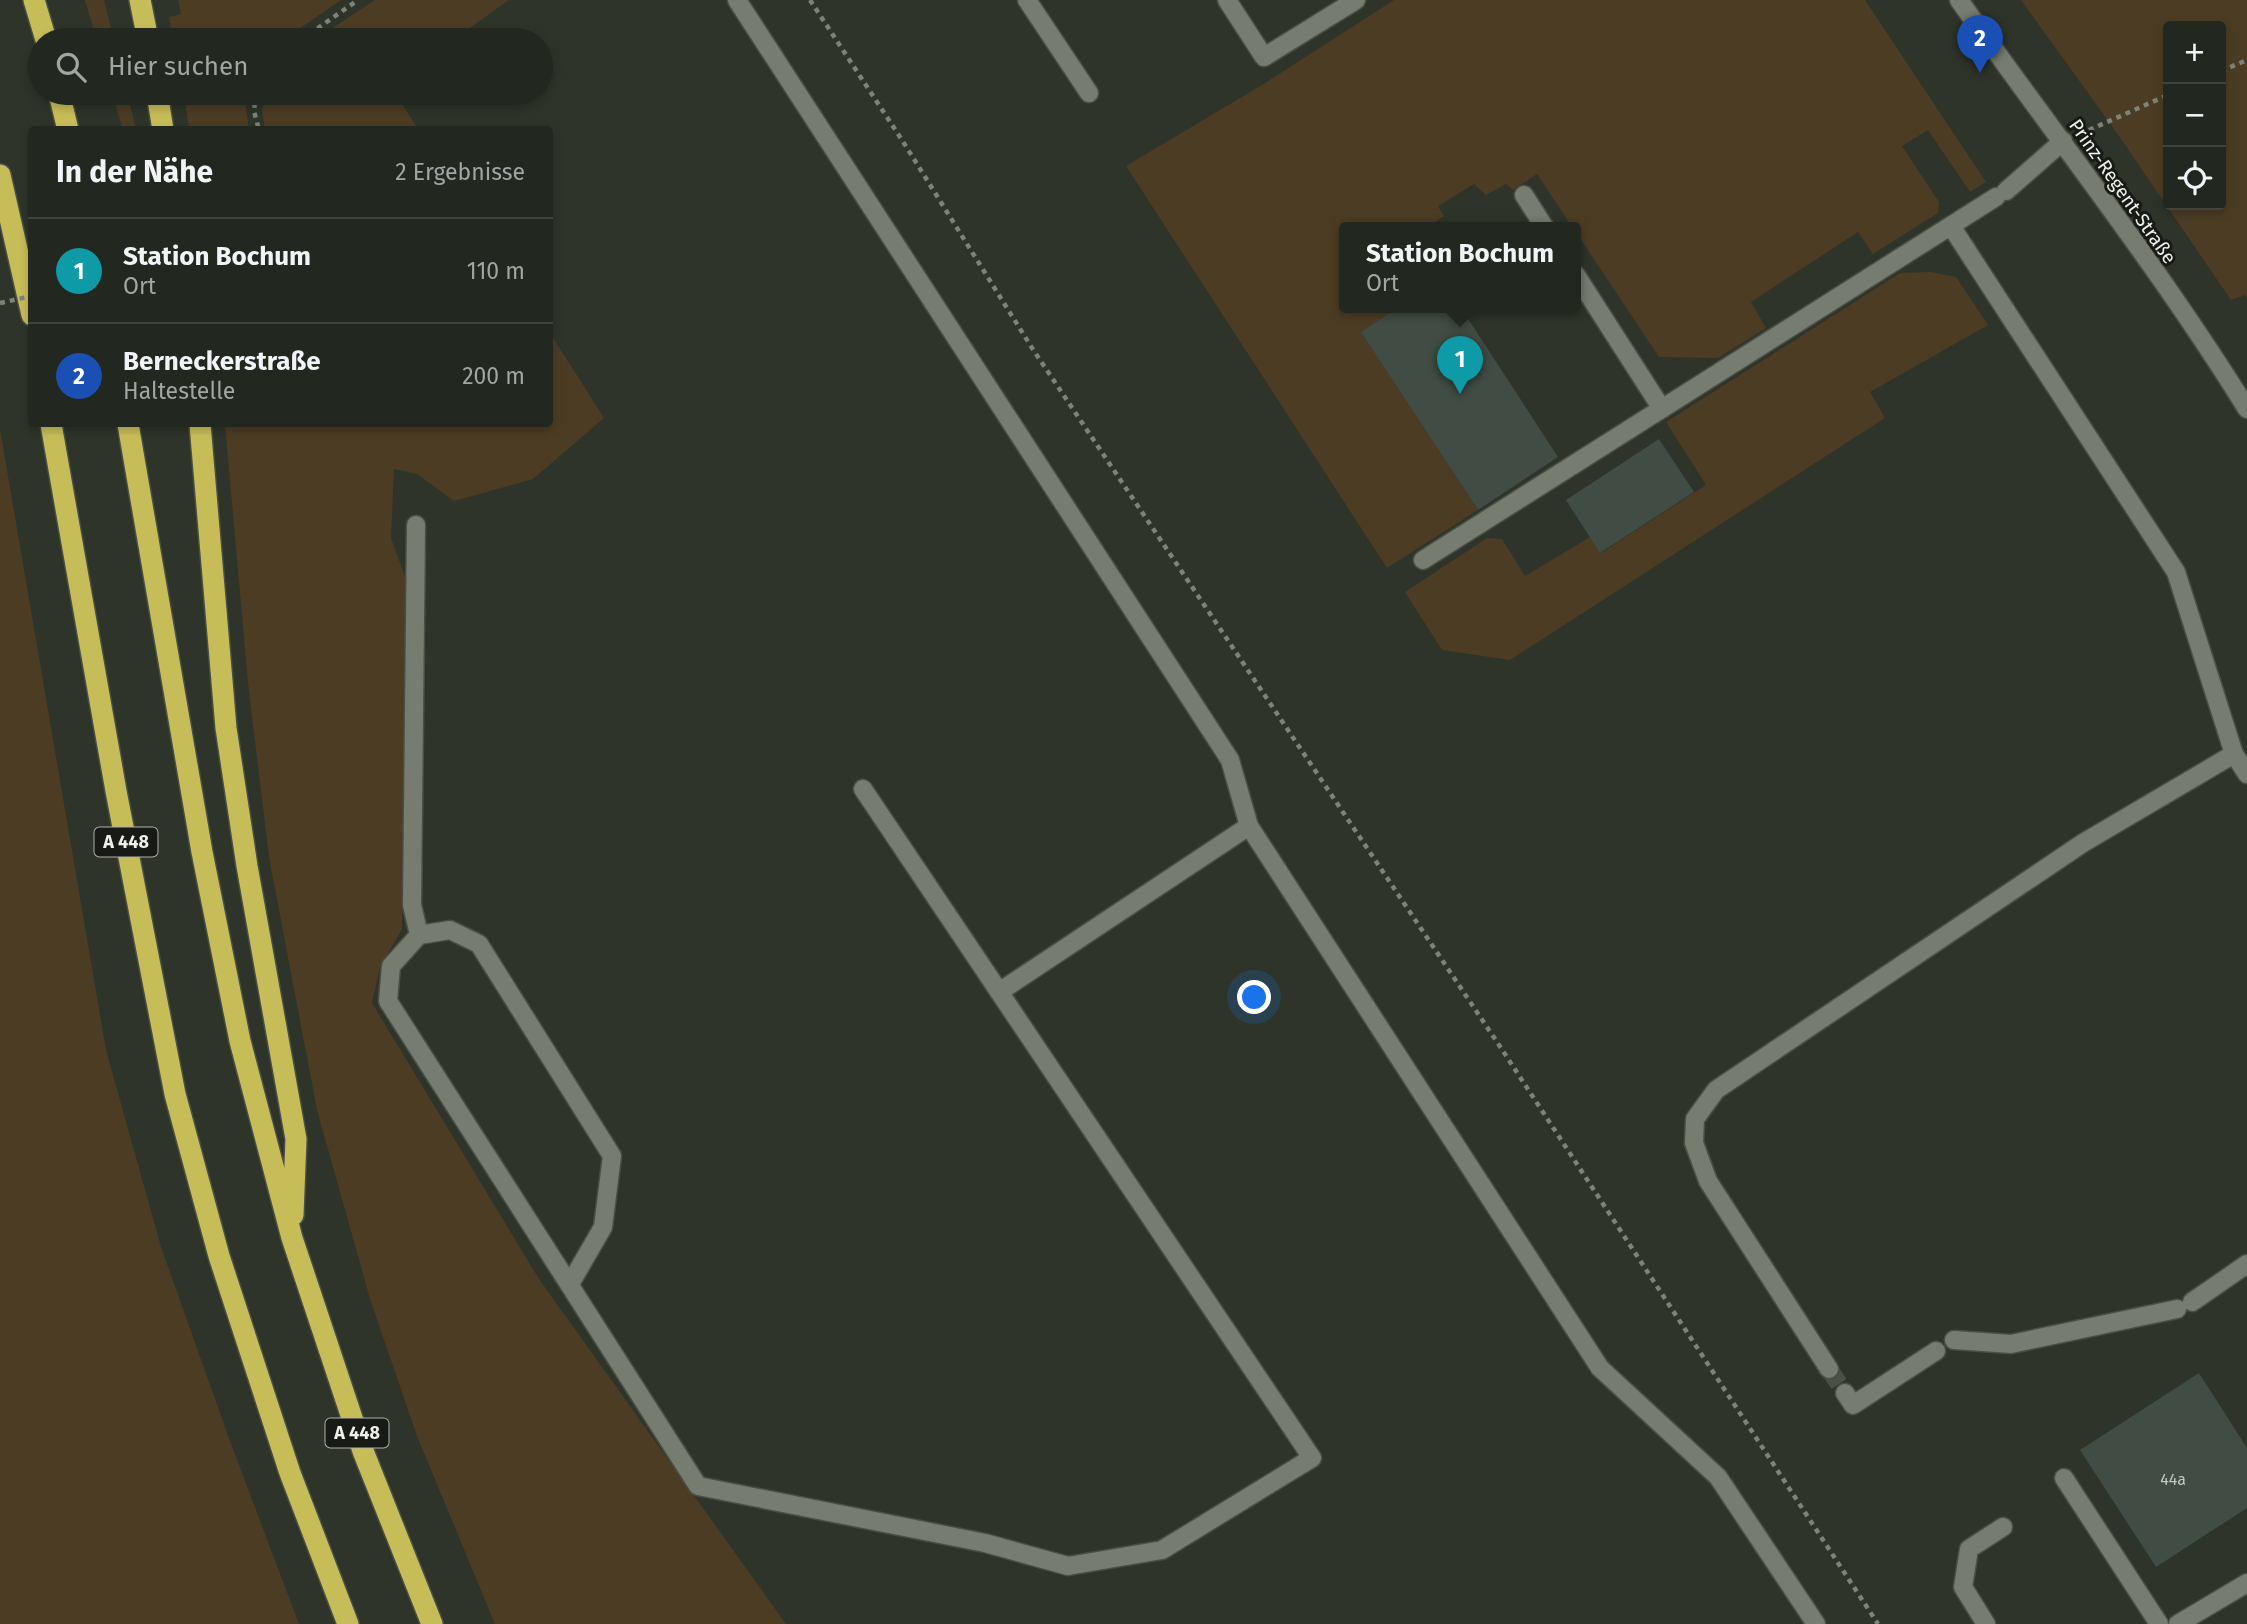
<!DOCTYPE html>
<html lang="de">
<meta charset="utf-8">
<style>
:root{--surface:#22271f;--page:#2e332c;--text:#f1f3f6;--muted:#a2a5a4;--line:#3f443d;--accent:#0b8043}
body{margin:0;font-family:"Fira Sans",sans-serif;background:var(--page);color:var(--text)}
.controls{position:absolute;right:21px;top:21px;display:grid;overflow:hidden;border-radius:7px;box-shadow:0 4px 10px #0003}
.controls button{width:63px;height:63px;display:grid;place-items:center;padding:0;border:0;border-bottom:2px solid var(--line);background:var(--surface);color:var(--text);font:35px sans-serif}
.you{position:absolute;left:1255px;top:998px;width:24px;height:24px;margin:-18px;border:5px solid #fff;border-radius:50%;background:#1a73e8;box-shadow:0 0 0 10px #1a73e833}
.badge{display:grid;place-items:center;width:46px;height:46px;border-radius:50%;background:var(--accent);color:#fff;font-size:23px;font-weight:700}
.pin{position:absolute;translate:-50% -58px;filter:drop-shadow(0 2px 4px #0008)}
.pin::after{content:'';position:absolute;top:37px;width:24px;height:21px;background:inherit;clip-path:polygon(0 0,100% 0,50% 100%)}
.popup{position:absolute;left:1339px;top:222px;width:242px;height:91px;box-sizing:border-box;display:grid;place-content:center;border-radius:7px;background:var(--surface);filter:drop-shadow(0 2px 5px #0005);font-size:23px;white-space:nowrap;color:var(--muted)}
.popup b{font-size:26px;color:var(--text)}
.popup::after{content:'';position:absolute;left:50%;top:100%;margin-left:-14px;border:14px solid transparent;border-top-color:var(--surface)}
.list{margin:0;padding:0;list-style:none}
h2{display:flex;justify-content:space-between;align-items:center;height:91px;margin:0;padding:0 28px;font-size:30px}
h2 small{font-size:23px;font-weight:400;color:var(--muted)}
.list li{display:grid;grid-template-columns:46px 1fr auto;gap:21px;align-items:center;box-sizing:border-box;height:105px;padding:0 28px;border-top:2px solid var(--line)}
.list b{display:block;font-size:26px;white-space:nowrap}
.list p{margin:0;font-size:23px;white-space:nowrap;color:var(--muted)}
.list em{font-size:23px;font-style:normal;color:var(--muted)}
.icon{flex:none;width:38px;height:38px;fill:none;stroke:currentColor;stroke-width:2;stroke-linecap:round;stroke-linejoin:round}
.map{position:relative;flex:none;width:2247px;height:1624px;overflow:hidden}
.search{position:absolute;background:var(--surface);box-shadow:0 4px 10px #0003;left:28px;top:28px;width:525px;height:77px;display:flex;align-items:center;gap:18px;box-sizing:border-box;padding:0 24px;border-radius:38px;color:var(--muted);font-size:26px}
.panel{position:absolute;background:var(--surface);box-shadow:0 4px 10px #0003;left:28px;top:126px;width:525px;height:301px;border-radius:7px}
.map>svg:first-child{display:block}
.green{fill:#4c3c24;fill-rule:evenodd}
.building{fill:#404c44}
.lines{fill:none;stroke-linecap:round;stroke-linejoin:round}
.minor-tunnel{stroke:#4b5046;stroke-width:18;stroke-dasharray:18 9;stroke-linecap:butt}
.minor-casing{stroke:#4a4e46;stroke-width:21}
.highway-casing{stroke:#4a4e46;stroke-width:24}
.path{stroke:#7d8379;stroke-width:4.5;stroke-dasharray:5 5;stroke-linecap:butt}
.minor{stroke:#767c70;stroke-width:18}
.highway{stroke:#c7bd58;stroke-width:21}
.path-bridge{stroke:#7d8379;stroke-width:4.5;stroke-dasharray:5 5;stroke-linecap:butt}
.labels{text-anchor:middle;stroke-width:6;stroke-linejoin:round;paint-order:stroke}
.number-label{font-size:16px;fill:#c2c8c0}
.shield{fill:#181a16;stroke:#adb0aa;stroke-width:2}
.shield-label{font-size:18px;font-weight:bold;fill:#edf1ea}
.street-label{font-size:19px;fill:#edf1ea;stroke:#181a16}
</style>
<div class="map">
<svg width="2247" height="1624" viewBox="0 0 2247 1624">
<rect width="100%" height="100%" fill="#2e3429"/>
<!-- green -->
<path class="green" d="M85,0H104L114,40H97Z
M178,0H341L283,40H174L169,17L181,14Z
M375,0H509L453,40H314Z
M1394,0H1865L1986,182L1970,192L1928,130L1902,146L1939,202L1938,213L1873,254L1858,232L1751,302L1766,328L1718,358L1659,357L1576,232V228H1573L1537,174L1513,190L1506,184L1486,195L1474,184L1438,206L1444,216L1425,228H1344V308H1398L1362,333L1478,510L1387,568L1126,166L1262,85Z
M2021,0H2247V297L2245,295L2231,300L2119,136ZM2168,26H2221V205H2168Z
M112,93H127L136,129H123Z
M184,93H247L245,101L249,129H189Z
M267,93H395L418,129H265L262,111Z
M1931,272L1956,277L1988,325L1870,392L1885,418L1510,660L1442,650L1405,592L1487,538L1502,539L1525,576L1590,537L1601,553L1706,485L1666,422L1900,273Z
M550,333L604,418L533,479L454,501L417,474L394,469L391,538L407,582L402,929L380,967L372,1003L539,1279L786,1624H495L417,1436L370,1299L317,1110L269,857L248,683L225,424H550Z
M0,429L106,1050L161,1247L230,1441L299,1624H0Z"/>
<!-- building -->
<path class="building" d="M1398,308H1461L1558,457L1478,510L1361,332Z
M1659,439L1694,492L1600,553L1566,500Z
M2199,1373L2247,1448V1508L2156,1567L2080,1450Z"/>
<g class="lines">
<!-- minor-tunnel -->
<path class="minor-tunnel" d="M1829,1369L1845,1393"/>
<defs>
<path id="minor" d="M737,0L1230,760L1249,826L1600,1368L1718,1477L1816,1624
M1027,0L1089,93
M1227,0L1264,57L1356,0
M1959,0C2055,136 2159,267 2247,409
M2006,191L2063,141
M1524,195L1545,228
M1951,226L2176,572L2234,754L2247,774
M1576,275L1662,409
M416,525L412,905L419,935
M1423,560L1996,197
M999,992L1249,826
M570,1284L603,1227L612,1156L479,944L450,930L419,935L391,966L388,1001L698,1486L985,1543L1068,1566L1162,1550L1312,1458L863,789
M2192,1302L2247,1264
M1954,1340L2011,1344L2177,1309
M1829,1369L1708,1181L1694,1143L1695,1119L1716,1090L2083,843L2234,754
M1845,1393L1853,1405L1936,1351
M2064,1478L2159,1624
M1986,1624L1963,1587L1969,1549L2003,1527
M2178,1624L2247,1583"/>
<path id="highway" d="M34,0L46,40
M140,0L148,40
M59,93L68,130
M157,93L163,130
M0,175L32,315
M51,424L116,791L175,1094L219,1256L290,1473L348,1624
M128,424L202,852L240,1041L292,1238L363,1451L432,1624
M200,424L226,728L247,866L296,1139L293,1215"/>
</defs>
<!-- minor casing -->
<use href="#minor" class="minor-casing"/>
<!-- highway casing -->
<use href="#highway" class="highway-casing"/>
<!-- path -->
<path class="path" d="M810,0L902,140L1032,348L1499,1045L1878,1624
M301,40L358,0
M2221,71L2247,60
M256,93L254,111L259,130
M2089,130L2168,95"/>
<!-- minor -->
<use href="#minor" class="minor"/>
<!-- highway -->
<use href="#highway" class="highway"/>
<!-- path-bridge -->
<path class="path-bridge" d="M0,303L32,296"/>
</g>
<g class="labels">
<!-- number labels -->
<g class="number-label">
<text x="2173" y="1485">44a</text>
</g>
<!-- shield labels -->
<g class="shield">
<rect x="94.5" y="827.5" width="63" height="29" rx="5"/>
<rect x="325.5" y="1418.5" width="63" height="29" rx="5"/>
</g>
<g class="shield-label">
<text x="126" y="848">A 448</text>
<text x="357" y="1439">A 448</text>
</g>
<!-- street labels -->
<g class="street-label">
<text transform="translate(2123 191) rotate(55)" y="7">Prinz-Regent-Straße</text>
</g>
</g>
</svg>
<div class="controls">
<button>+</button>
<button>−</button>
<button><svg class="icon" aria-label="locate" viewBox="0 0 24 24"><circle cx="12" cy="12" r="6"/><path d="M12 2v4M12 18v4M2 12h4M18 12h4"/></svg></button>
</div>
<div class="you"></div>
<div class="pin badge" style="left:1460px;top:394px;background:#0f9aa8">1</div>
<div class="popup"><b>Station Bochum</b>Ort</div>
<div class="pin badge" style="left:1980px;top:73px;background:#1a4fb4">2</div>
<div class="search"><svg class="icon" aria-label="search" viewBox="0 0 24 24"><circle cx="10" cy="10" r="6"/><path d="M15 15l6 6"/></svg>Hier suchen</div>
<section class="panel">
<h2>In der Nähe<small>2 Ergebnisse</small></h2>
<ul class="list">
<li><span class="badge" style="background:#0f9aa8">1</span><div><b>Station Bochum</b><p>Ort</p></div><em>110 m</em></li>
<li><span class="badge" style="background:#1a4fb4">2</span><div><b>Berneckerstraße</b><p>Haltestelle</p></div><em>200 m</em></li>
</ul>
</section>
</div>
